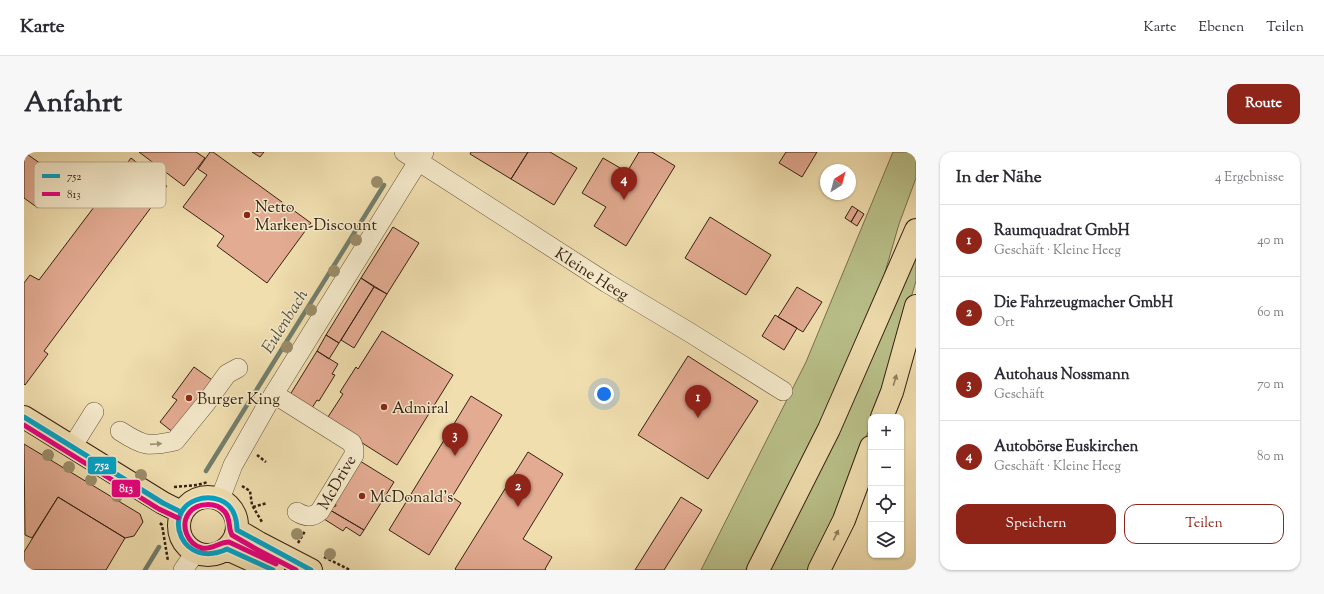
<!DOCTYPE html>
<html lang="de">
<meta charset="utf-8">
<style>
:root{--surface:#fff;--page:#f7f7f7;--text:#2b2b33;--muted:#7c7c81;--line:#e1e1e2;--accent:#8f2418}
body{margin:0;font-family:"Sorts Mill Goudy",serif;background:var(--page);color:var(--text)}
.controls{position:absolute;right:12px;bottom:12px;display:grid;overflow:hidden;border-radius:8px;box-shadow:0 1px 3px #0004}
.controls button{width:36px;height:36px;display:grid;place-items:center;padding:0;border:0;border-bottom:1px solid var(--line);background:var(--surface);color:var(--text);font:20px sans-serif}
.compass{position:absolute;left:796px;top:12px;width:36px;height:36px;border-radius:50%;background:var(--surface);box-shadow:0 1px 3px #0004;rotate:36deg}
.you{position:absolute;left:580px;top:242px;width:14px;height:14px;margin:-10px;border:3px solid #fff;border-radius:50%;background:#1a73e8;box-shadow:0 0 0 6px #1a73e833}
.badge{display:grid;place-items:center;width:26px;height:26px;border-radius:50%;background:var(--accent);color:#fff;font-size:13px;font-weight:700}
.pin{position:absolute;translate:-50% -33px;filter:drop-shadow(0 1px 2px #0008)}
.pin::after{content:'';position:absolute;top:21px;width:14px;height:12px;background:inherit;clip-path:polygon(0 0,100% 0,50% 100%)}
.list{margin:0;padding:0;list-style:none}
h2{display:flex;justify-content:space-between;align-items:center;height:52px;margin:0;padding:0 16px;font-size:17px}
h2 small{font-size:13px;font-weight:400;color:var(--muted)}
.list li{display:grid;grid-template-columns:26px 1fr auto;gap:12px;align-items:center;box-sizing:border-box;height:72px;padding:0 16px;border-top:1px solid var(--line)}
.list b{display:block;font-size:15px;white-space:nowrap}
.list p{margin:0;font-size:13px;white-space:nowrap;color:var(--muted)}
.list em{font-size:13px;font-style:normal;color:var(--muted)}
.actions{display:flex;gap:8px;padding:12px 16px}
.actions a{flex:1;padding:9px 0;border:1px solid var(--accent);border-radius:12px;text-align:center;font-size:14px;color:var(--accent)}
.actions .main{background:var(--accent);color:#fff}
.icon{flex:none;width:22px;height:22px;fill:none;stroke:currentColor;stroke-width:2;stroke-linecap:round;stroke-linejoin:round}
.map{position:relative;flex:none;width:892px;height:418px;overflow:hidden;border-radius:12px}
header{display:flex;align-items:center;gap:24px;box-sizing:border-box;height:56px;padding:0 20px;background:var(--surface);border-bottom:1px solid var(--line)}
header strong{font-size:19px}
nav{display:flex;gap:22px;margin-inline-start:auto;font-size:14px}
.intro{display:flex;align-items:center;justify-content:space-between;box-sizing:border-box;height:96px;padding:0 24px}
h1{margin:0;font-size:28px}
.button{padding:10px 18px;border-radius:12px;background:var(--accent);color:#fff;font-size:14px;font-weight:700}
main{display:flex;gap:24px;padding:0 24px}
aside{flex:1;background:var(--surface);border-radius:12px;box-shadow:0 1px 3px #0004}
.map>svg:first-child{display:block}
.green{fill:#bac18a;stroke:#78714e}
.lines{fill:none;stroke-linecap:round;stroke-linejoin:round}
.stream{stroke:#727e6c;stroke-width:4.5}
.building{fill:#e3ab92;stroke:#352112}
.minor-casing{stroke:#645039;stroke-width:20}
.major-casing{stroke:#352112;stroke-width:24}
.path{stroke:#352112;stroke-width:2.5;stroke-dasharray:3 2;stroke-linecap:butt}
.minor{stroke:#f5eacb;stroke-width:19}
.major{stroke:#f0deaf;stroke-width:22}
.bus-1-casing{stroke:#f5eacb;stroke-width:8}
.bus-2-casing{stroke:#f5eacb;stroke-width:8}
.bus-1{stroke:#03a2c5;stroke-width:5}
.bus-2{stroke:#e5007d;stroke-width:5}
.tree{fill:#9b8c69}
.oneway{fill:#928060}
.oneway2{fill:#9f9078}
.poi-dot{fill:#8f2418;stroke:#f5eacb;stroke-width:1.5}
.labels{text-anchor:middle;stroke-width:3;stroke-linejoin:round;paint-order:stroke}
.poi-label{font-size:16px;fill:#352112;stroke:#f5eacb;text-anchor:start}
.street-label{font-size:16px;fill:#352112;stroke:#f5eacb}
.water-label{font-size:17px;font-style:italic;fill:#53503f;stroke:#f5eacb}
.key{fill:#f5eacb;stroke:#bbae94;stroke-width:1}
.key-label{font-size:11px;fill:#352112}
.line-badge{stroke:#f5eacb;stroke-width:1.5}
.badge-label{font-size:11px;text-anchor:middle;font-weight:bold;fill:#fff}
</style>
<header>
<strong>Karte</strong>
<nav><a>Karte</a><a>Ebenen</a><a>Teilen</a></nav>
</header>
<div class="intro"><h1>Anfahrt</h1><a class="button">Route</a></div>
<main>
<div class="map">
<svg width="892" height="418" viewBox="0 0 892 418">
<rect width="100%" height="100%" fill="#f0deaf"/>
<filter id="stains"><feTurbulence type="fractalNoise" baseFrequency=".005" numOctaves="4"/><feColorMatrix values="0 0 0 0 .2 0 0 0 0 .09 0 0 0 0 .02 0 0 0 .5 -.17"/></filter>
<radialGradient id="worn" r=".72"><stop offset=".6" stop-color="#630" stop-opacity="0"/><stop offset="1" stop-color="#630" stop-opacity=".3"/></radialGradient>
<!-- green -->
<path class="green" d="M869,0H892V26L875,72L855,141L800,262L722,418H677L782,210Z
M892,100V129L856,249L850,265H847V272L831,315L787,418H746Z"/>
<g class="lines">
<!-- stream -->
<path class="stream" d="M182,319L360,33
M121,418L135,395"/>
</g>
<!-- building -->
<path class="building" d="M0,0L37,26L14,56L0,46Z
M115,0H172L181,6L160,34Z
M186,0H189L287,71L243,131L193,94L200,84L159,55L183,23L174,17Z
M228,0H240L236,5Z
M447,0H504L487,27L446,2Z
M504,0H526L553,16L530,53L487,27Z
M615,0H628L651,14L602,94L570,74L582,55L558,41L579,6L603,20Z
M762,0H793L778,25L755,11Z
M107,6L143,34L20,199L24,202L1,233L0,232V131L6,123L15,128Z
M828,54L834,58L827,70L821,66Z
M834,58L840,62L833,74L827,70Z
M686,65L747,103L722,143L661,106Z
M369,75L395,91L363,142L337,126Z
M337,126L350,135L315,191L302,183Z
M350,135L363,142L330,196L317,188Z
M773,135L798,150L779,180L754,165Z
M751,163L773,176L760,198L738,184Z
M358,179L429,223L373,313L302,268L319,242L316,240L332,215L334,217Z
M302,183L315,191L305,207L293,199Z
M293,199L314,212L308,222L311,223L295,249L293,248L286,259L264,246Z
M664,204L734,249L684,327L614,283Z
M170,215L191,230L150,281L136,270L153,248L148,245Z
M447,244L478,263L428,345L437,351L405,403L365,378Z
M0,292L116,362L119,370L110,384L101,386L34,345L8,386L1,383Z
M504,300L539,322L499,387L528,405L521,417L522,418H432L431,417Z
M336,309L370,330L340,378L306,358L308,355L312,354L311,350Z
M34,345L101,386L82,418H0V400Z
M657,345L678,358L640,418H611Z
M306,358L340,378L336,384L322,375L319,379L300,367Z"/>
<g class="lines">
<defs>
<g id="minor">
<path id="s1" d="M380,0L583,131L665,180L759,239"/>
<path d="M250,242L328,291L330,297V303L296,359C289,366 281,365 273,360"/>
<path d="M96,279C119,294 124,295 151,289L182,251L203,222L214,216"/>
<path d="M48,295L70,260"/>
<path d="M196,347L209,313L243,253L400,0"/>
<path d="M159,418L171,401"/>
</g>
<path id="major" d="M0,265L139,351L157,360
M858,265L868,240L892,154
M155 374a29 29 0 1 1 58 0a29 29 0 1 1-58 0Z
M213,378L235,391L287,418
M203,397L249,418
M734,418L805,277L892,78
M795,418L820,368L847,295"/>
</defs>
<!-- minor casing -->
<use href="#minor" class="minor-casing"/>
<!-- major casing -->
<use href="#major" class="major-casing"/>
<!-- path -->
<path class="path" d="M233,303L242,310
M218,334L226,339L228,353L238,370
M150,335L173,333L184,330
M229,355L243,351
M136,371L138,373L144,409
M274,391L281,379
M300,405L326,418"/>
<!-- minor -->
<use href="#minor" class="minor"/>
<!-- major -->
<use href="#major" class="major"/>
<defs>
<path id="bus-1" d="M0,265L139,351L157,360
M249,418L203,397C158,418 137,361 172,348C180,345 188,345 196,348C209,353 213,366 213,378L287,418"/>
<path id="bus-2" d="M0,273L135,357L154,366
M252,412L205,390C195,390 188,398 178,396C163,392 156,373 165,361C173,350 193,350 201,360C207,367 204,377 208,383L232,397L272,418"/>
</defs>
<!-- bus-1 casing -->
<use href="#bus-1" class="bus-1-casing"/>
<!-- bus-2 casing -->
<use href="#bus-2" class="bus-2-casing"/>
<!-- bus-1 -->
<use href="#bus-1" class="bus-1"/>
<!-- bus-2 -->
<use href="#bus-2" class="bus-2"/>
</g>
<!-- trees -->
<g class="tree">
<circle cx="353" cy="30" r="6"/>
<circle cx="332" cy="88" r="6"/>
<circle cx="310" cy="119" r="6"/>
<circle cx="287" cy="158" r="6"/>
<circle cx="263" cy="195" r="6"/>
<circle cx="24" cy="303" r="6"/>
<circle cx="45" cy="315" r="6"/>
<circle cx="117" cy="323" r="6"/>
<circle cx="67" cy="328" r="6"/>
<circle cx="93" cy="344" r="6"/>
<circle cx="273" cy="382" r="6"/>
<circle cx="306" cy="402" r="6"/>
</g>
<!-- one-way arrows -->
<defs><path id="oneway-solid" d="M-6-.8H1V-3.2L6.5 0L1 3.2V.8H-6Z"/></defs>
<g class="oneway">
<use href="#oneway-solid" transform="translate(871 228) rotate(-74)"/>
<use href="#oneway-solid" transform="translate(812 383) rotate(-64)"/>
</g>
<use class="oneway2" href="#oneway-solid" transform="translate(132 292) rotate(-4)"/>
<!-- markers -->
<g class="poi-dot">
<circle cx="223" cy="63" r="4"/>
<circle cx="165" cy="246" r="4"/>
<circle cx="360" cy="255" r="4"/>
<circle cx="338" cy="344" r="4"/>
</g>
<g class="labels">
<!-- poi labels -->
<g class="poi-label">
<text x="231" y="60">Netto<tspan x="231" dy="18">Marken-Discount</tspan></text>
<text x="173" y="252">Burger King</text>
<text x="368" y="261">Admiral</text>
<text x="346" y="350">McDonald's</text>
</g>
<!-- street labels -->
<g class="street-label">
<text dy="6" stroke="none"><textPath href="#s1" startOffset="224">Kleine Heeg</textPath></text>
<text transform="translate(312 330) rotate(-60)" y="6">McDrive</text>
</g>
<!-- water labels -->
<g class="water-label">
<text transform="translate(260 169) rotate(-58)" y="6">Eulenbach</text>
</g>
</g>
<!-- legend -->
<rect x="10" y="10" width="132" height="46" rx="6" class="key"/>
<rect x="18" y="22" width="18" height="4" fill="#03a2c5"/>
<rect x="18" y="40" width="18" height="4" fill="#e5007d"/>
<g class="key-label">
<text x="43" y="28">752</text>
<text x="43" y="46">813</text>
</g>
<g class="line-badge">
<rect x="63" y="304" width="30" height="19" rx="4" fill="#03a2c5"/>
<rect x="87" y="327" width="30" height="19" rx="4" fill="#e5007d"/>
</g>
<g class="badge-label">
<text x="78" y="317">752</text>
<text x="102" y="340">813</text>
</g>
<rect width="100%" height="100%" filter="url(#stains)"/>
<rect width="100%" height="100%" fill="url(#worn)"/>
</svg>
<div class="controls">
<button>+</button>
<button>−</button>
<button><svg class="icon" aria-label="locate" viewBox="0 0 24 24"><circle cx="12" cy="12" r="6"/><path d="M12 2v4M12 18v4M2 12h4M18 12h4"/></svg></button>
<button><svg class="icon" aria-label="layers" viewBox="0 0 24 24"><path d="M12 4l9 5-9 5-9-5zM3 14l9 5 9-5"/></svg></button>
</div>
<svg class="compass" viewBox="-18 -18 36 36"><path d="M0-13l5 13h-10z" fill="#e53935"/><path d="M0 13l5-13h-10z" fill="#7c7c81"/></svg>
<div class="you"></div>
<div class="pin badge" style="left:674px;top:266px">1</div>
<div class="pin badge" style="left:494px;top:355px">2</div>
<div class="pin badge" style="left:431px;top:304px">3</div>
<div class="pin badge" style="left:600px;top:48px">4</div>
</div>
<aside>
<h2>In der Nähe<small>4 Ergebnisse</small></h2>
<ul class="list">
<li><span class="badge">1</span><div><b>Raumquadrat GmbH</b><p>Geschäft · Kleine Heeg</p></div><em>40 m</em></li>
<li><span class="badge">2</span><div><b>Die Fahrzeugmacher GmbH</b><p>Ort</p></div><em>60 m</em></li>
<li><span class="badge">3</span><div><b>Autohaus Nossmann</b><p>Geschäft</p></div><em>70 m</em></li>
<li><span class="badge">4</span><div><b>Autobörse Euskirchen</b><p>Geschäft · Kleine Heeg</p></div><em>80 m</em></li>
</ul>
<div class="actions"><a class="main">Speichern</a><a>Teilen</a></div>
</aside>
</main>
